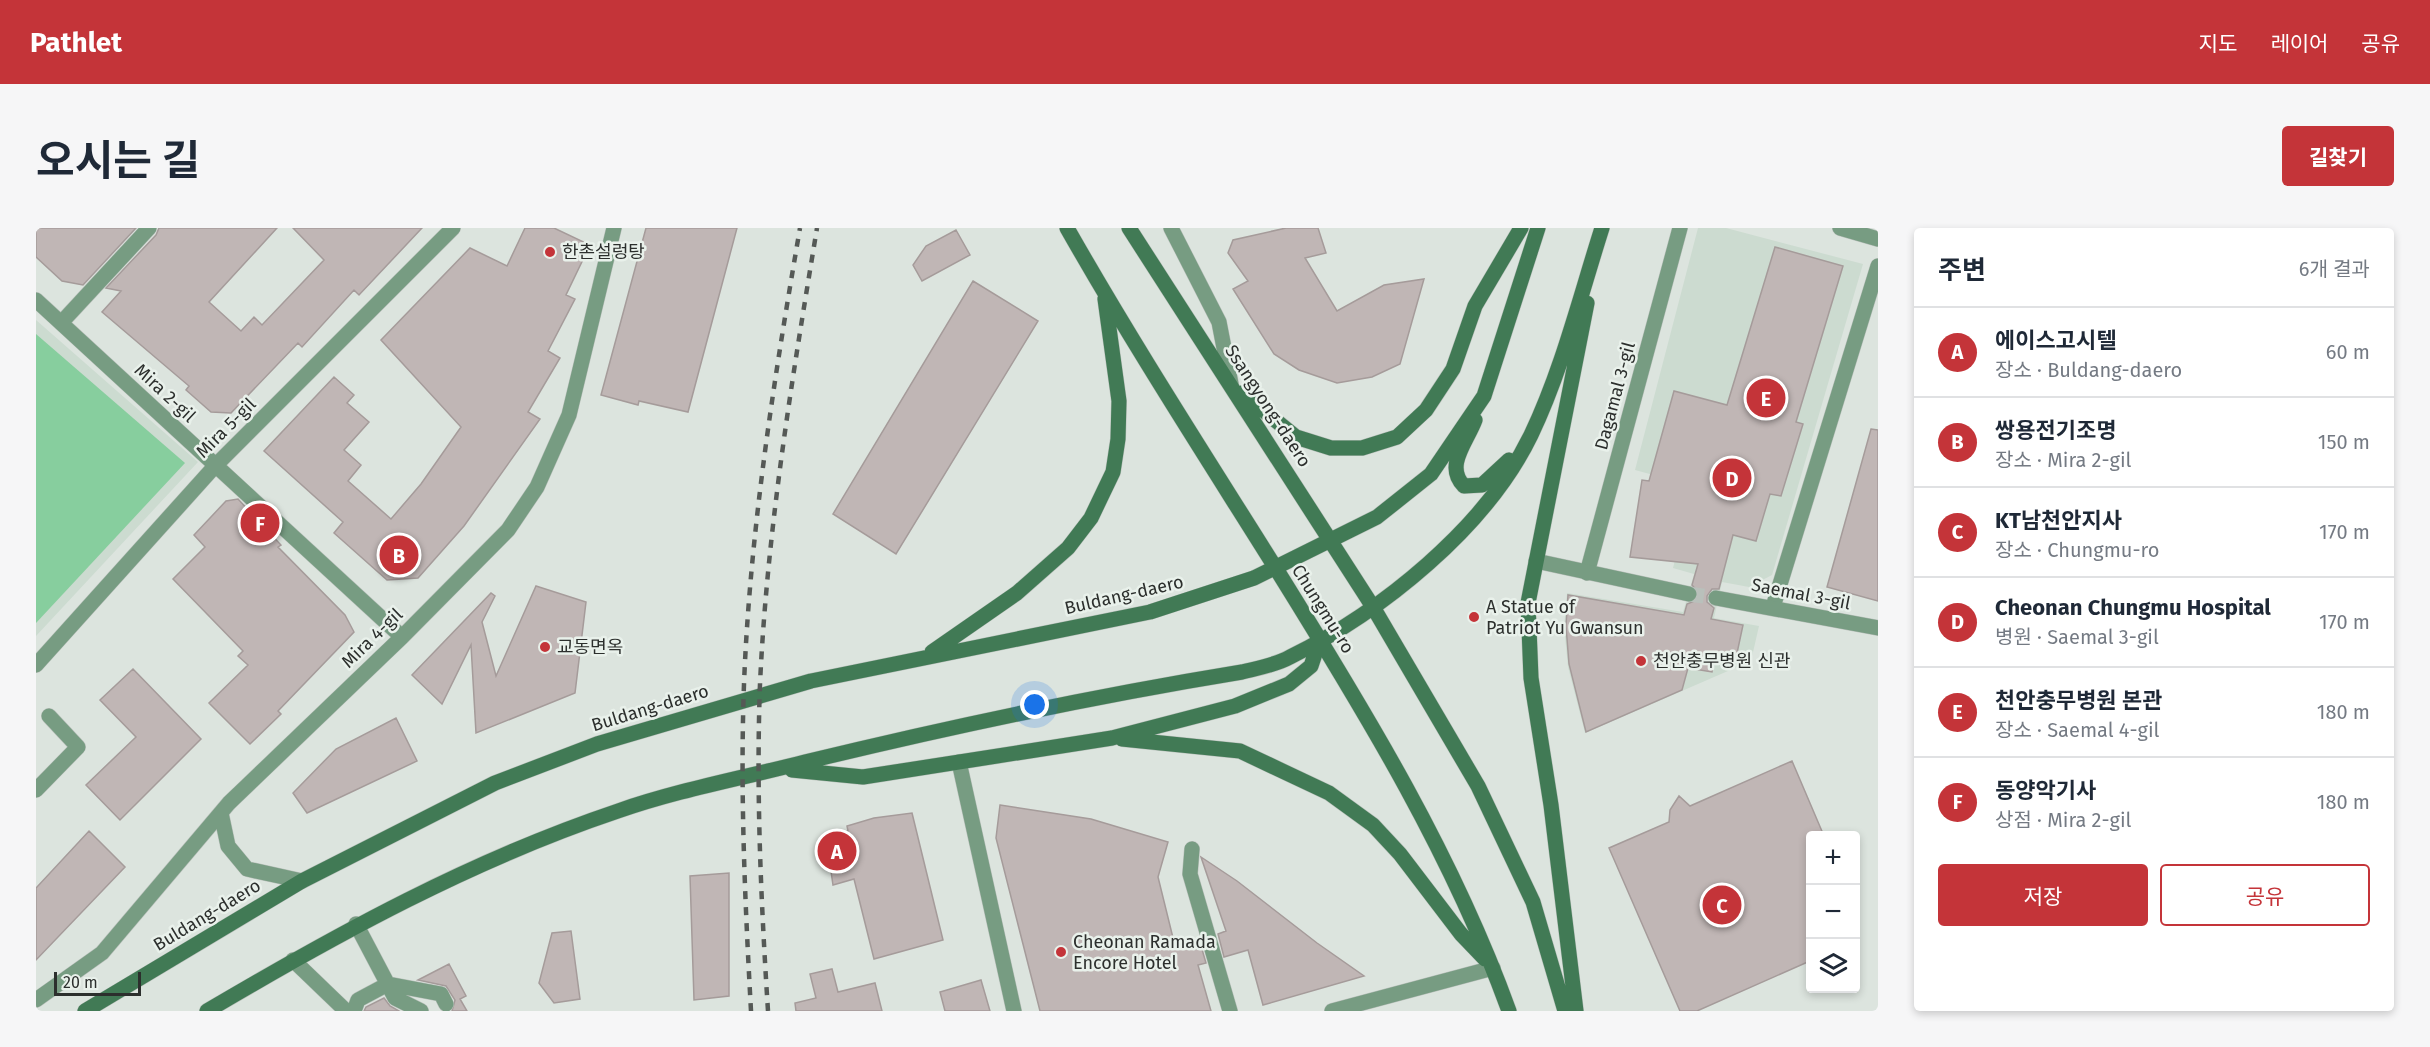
<!DOCTYPE html>
<html lang="ko">
<meta charset="utf-8">
<style>
:root{--surface:#fff;--page:#f6f6f7;--text:#1f2937;--muted:#747a83;--line:#e0e1e3;--accent:#c43439}
body{margin:0;font-family:"Fira Sans","Noto Sans KR",sans-serif;background:var(--page);color:var(--text)}
.controls{position:absolute;right:18px;bottom:18px;display:grid;overflow:hidden;border-radius:6px;box-shadow:0 3px 9px #0003}
.controls button{width:54px;height:54px;display:grid;place-items:center;padding:0;border:0;border-bottom:2px solid var(--line);background:var(--surface);color:var(--text);font:30px sans-serif}
.scale{position:absolute;left:18px;bottom:15px;width:87px;box-sizing:border-box;padding-left:6px;border:3px solid #2c2f2d;border-top:0;font-size:16px;line-height:21px;white-space:nowrap;color:#2c2f2d;-webkit-text-stroke:4px #e9f1eb;paint-order:stroke}
.you{position:absolute;left:999px;top:477px;width:21px;height:21px;margin:-15px;border:4px solid #fff;border-radius:50%;background:#1a73e8;box-shadow:0 0 0 9px #1a73e833}
.badge{display:grid;place-items:center;width:39px;height:39px;border-radius:50%;background:var(--accent);color:#fff;font-size:20px;font-weight:700}
.pin{position:absolute;translate:-50% -50%;border:3px solid #fff;box-shadow:0 2px 6px #0006}
.list{margin:0;padding:0;list-style:none}
h2{display:flex;justify-content:space-between;align-items:center;height:78px;margin:0;padding:0 24px;font-size:26px}
h2 small{font-size:20px;font-weight:400;color:var(--muted)}
.list li{display:grid;grid-template-columns:39px 1fr auto;gap:18px;align-items:center;box-sizing:border-box;height:90px;padding:0 24px;border-top:2px solid var(--line)}
.list b{display:block;font-size:22px;white-space:nowrap}
.list p{margin:0;font-size:20px;white-space:nowrap;color:var(--muted)}
.list em{font-size:20px;font-style:normal;color:var(--muted)}
.actions{display:flex;gap:12px;padding:18px 24px}
.actions a{flex:1;padding:14px 0;border:2px solid var(--accent);border-radius:6px;text-align:center;font-size:21px;color:var(--accent)}
.actions .main{background:var(--accent);color:#fff}
.icon{flex:none;width:33px;height:33px;fill:none;stroke:currentColor;stroke-width:2;stroke-linecap:round;stroke-linejoin:round}
.map{position:relative;flex:none;width:1842px;height:783px;overflow:hidden;border-radius:6px}
header{display:flex;align-items:center;gap:36px;box-sizing:border-box;height:84px;padding:0 30px;background:var(--accent);color:#fff}
header strong{font-size:28px}
nav{display:flex;gap:33px;margin-inline-start:auto;font-size:21px}
.intro{display:flex;align-items:center;justify-content:space-between;box-sizing:border-box;height:144px;padding:0 36px}
h1{margin:0;font-size:42px}
.button{padding:15px 27px;border-radius:6px;background:var(--accent);color:#fff;font-size:21px;font-weight:700}
main{display:flex;gap:36px;padding:0 36px}
aside{flex:1;background:var(--surface);border-radius:6px;box-shadow:0 3px 9px #0003}
.map>svg:first-child{display:block}
.built{fill:#ccdbd0}
.green{fill:#87ce9e}
.building{fill:#c0b6b5;stroke:#a59b9a;stroke-width:1.5}
.lines{fill:none;stroke-linecap:round;stroke-linejoin:round}
.street-tunnel{stroke:#b9c0bb;stroke-width:15;stroke-dasharray:15 8;stroke-linecap:butt}
.lane-casing{stroke:#b9c0bb;stroke-width:16}
.street-casing{stroke:#b9c0bb;stroke-width:16}
.secondary-casing{stroke:#b9c0bb;stroke-width:16}
.lane{stroke:#779c82;stroke-width:15}
.street{stroke:#779c82;stroke-width:15}
.secondary{stroke:#417a55;stroke-width:15}
.rail{stroke:#555956;stroke-width:4.5;stroke-dasharray:8 8;stroke-linecap:butt}
.poi-dot{fill:#c43439;stroke:#e9f1eb;stroke-width:2}
.labels{text-anchor:middle;stroke-width:5;stroke-linejoin:round;paint-order:stroke}
.poi-label{font-size:18px;fill:#2c2f2d;stroke:#e9f1eb;text-anchor:start}
.street-label{font-size:18px;fill:#2c2f2d;stroke:#e9f1eb}
</style>
<header>
<strong>Pathlet</strong>
<nav><a>지도</a><a>레이어</a><a>공유</a></nav>
</header>
<div class="intro"><h1>오시는 길</h1><a class="button">길찾기</a></div>
<main>
<div class="map">
<svg width="1842" height="783" viewBox="0 0 1842 783">
<rect width="100%" height="100%" fill="#dce4de"/>
<!-- built -->
<path class="built" d="M1662,0H1690L1827,36L1736,347L1713,359L1686,354L1678,390L1723,398L1715,433L1549,505L1532,439L1528,399L1531,365L1647,384L1658,346L1637,340L1658,258L1599,242Z
M0,92L162,234L0,408Z"/>
<!-- green -->
<path class="green" d="M0,106L149,235L0,395Z"/>
<!-- building -->
<path class="building" d="M0,0H100L47,57L26,53L0,29Z
M123,0H241L173,74L205,103L218,89L226,97L288,32L257,0H386L323,67L318,62L266,119L262,115L195,185L175,184L150,162L153,158L66,84L85,63L70,60L120,7Z
M489,0H518L554,17L530,67L539,71L512,123L524,130L492,184L504,191L428,298L382,350L351,352L298,305L307,294L228,223L298,149L318,167L311,175L333,194L308,222L325,237L312,253L355,291L385,256L425,199L345,112L434,20L471,38Z
M610,0H701L652,184L603,173L602,177L565,167Z
M1250,0H1282L1290,25L1269,30L1301,83L1348,57L1388,51L1364,136L1336,149L1301,155L1263,142L1238,126L1197,61L1212,53L1192,25L1197,12Z
M920,2L934,27L886,53L877,37L890,18Z
M1739,19L1807,38L1760,194L1767,196L1745,268L1734,266L1720,313L1697,307L1683,361H1676L1671,368V374L1678,380L1675,391L1707,397L1700,430L1679,427L1676,444L1652,440L1646,462L1550,504L1533,436L1530,398L1532,367L1648,387L1651,376L1661,372L1662,364L1656,357L1662,336L1594,329L1606,252L1613,253L1638,163L1691,177Z
M937,53L1002,93L860,326L797,286Z
M1835,201L1842,202V373L1791,359Z
M202,271L245,317L242,319L309,387L318,404L242,483L245,486L214,516L173,475L212,437L202,428L207,423L137,351L169,319L158,307L190,273Z
M500,358L550,374L539,465L440,505L435,417L406,476L376,447L455,365L459,368L446,394L460,448Z
M97,441L165,511L84,592L50,557L100,509L64,472Z
M360,490L381,533L271,585L257,565L300,521Z
M1756,533L1788,608H1774V733L1661,783H1644L1573,620L1633,594L1634,582L1643,568L1654,578Z
M964,577L1055,591L1132,614L1122,649L1139,718L1163,711L1170,735L1162,737L1175,783H1004L960,610Z
M876,585L907,712L838,731L818,651L797,657L790,609L812,603L811,598L838,590Z
M53,603L89,639L0,732V660Z
M1165,629L1201,653L1281,715L1328,748L1227,777L1212,722L1188,729L1182,706L1190,703Z
M693,645V768L658,772L654,648Z
M535,703L544,771L518,775L503,755L516,705Z
M413,736L430,768L424,771L431,783H416L419,772L410,758L382,752Z
M796,741L802,764L839,755L846,783H760L759,775L780,770L774,746Z
M945,752L954,783H909L904,764Z
M348,770L354,778L363,783H328L330,779Z"/>
<g class="lines">
<!-- street-tunnel -->
<path class="street-tunnel" d="M1653,366L1680,370"/>
<defs>
<path id="lane" d="M1551,345L1644,0
M1737,379L1842,38
M0,562L42,519L13,488
M320,696L359,770L385,783
M257,732L310,783
M318,783L322,772L352,756L405,766L410,776"/>
<path id="street" d="M1135,0L1183,94L1195,156
M1804,0L1842,11
M0,72L366,409
M25,95L113,0
M1500,333L1653,366
M1680,370L1842,400
M0,437L179,238L417,0
M923,534L978,783
M185,585L192,618L211,641L266,653
M1156,621L1154,646L1194,783
M0,772L66,725L193,575L366,409L472,302L501,259L533,187L578,0
M1296,783L1457,740"/>
<path id="secondary" d="M1031,0C1098,118 1172,232 1244,347C1331,487 1417,628 1473,783
M1093,0L1337,379L1442,558L1497,674L1529,783
M1206,165L1260,209L1295,220H1326L1361,209L1390,182L1417,141L1439,78L1485,0
M1439,192C1431,214 1408,238 1428,258L1446,257L1473,232
M896,424L981,365L1032,320L1055,290L1077,244L1082,211L1083,173L1069,71
M1086,511L1204,523L1293,565L1337,597L1364,626L1425,706L1449,731
M756,542L827,549L1076,510L1199,478L1253,456L1275,438L1284,411
M49,783L266,653L459,555L561,516L775,453L1114,384L1218,350L1341,289L1395,246L1448,168L1502,0
M171,783C303,705 436,632 582,583C642,562 707,550 769,534C913,499 1059,468 1206,444C1222,440 1240,437 1254,429C1345,384 1450,300 1495,207C1526,142 1544,69 1566,0
M1540,783L1515,577L1495,450L1492,375L1551,75"/>
</defs>
<!-- lane casing -->
<use href="#lane" class="lane-casing"/>
<!-- street casing -->
<use href="#street" class="street-casing"/>
<!-- secondary casing -->
<use href="#secondary" class="secondary-casing"/>
<!-- lane -->
<use href="#lane" class="lane"/>
<!-- street -->
<use href="#street" class="street"/>
<!-- secondary -->
<use href="#secondary" class="secondary"/>
<!-- rail -->
<path class="rail" d="M715,783C709,674 704,565 708,456C714,303 738,151 764,0
M732,783C725,674 720,565 724,456C731,303 756,151 781,0"/>
</g>
<!-- markers -->
<g class="poi-dot">
<circle cx="514" cy="24" r="6"/>
<circle cx="1438" cy="389" r="6"/>
<circle cx="509" cy="419" r="6"/>
<circle cx="1605" cy="433" r="6"/>
<circle cx="1025" cy="724" r="6"/>
</g>
<g class="labels">
<!-- poi labels -->
<g class="poi-label">
<text x="526" y="30">한촌설렁탕</text>
<text x="1450" y="385">A Statue of<tspan x="1450" dy="21">Patriot Yu Gwansun</tspan></text>
<text x="521" y="425">교동면옥</text>
<text x="1617" y="439">천안충무병원 신관</text>
<text x="1037" y="720">Cheonan Ramada<tspan x="1037" dy="21">Encore Hotel</tspan></text>
</g>
<!-- street labels -->
<g class="street-label">
<text transform="translate(129 165) rotate(43)" y="6">Mira 2-gil</text>
<text transform="translate(1579 168) rotate(-75)" y="6">Dagamal 3-gil</text>
<text transform="translate(1232 178) rotate(57)" y="6">Ssangyong-daero</text>
<text transform="translate(190 200) rotate(-45)" y="6">Mira 5-gil</text>
<text transform="translate(1765 366) rotate(11)" y="6">Saemal 3-gil</text>
<text transform="translate(1088 367) rotate(-13)" y="6">Buldang-daero</text>
<text transform="translate(1287 381) rotate(58)" y="6">Chungmu-ro</text>
<text transform="translate(336 410) rotate(-44)" y="6">Mira 4-gil</text>
<text transform="translate(614 480) rotate(-17)" y="6">Buldang-daero</text>
<text transform="translate(171 687) rotate(-31)" y="6">Buldang-daero</text>
</g>
</g>
</svg>
<div class="controls">
<button>+</button>
<button>−</button>
<button><svg class="icon" aria-label="layers" viewBox="0 0 24 24"><path d="M12 4l9 5-9 5-9-5zM3 14l9 5 9-5"/></svg></button>
</div>
<div class="scale">20 m</div>
<div class="you"></div>
<div class="pin badge" style="left:801px;top:623px">A</div>
<div class="pin badge" style="left:363px;top:327px">B</div>
<div class="pin badge" style="left:1686px;top:677px">C</div>
<div class="pin badge" style="left:1696px;top:250px">D</div>
<div class="pin badge" style="left:1730px;top:170px">E</div>
<div class="pin badge" style="left:224px;top:295px">F</div>
</div>
<aside>
<h2>주변<small>6개 결과</small></h2>
<ul class="list">
<li><span class="badge">A</span><div><b>에이스고시텔</b><p>장소 · Buldang-daero</p></div><em>60 m</em></li>
<li><span class="badge">B</span><div><b>쌍용전기조명</b><p>장소 · Mira 2-gil</p></div><em>150 m</em></li>
<li><span class="badge">C</span><div><b>KT남천안지사</b><p>장소 · Chungmu-ro</p></div><em>170 m</em></li>
<li><span class="badge">D</span><div><b>Cheonan Chungmu Hospital</b><p>병원 · Saemal 3-gil</p></div><em>170 m</em></li>
<li><span class="badge">E</span><div><b>천안충무병원 본관</b><p>장소 · Saemal 4-gil</p></div><em>180 m</em></li>
<li><span class="badge">F</span><div><b>동양악기사</b><p>상점 · Mira 2-gil</p></div><em>180 m</em></li>
</ul>
<div class="actions"><a class="main">저장</a><a>공유</a></div>
</aside>
</main>
